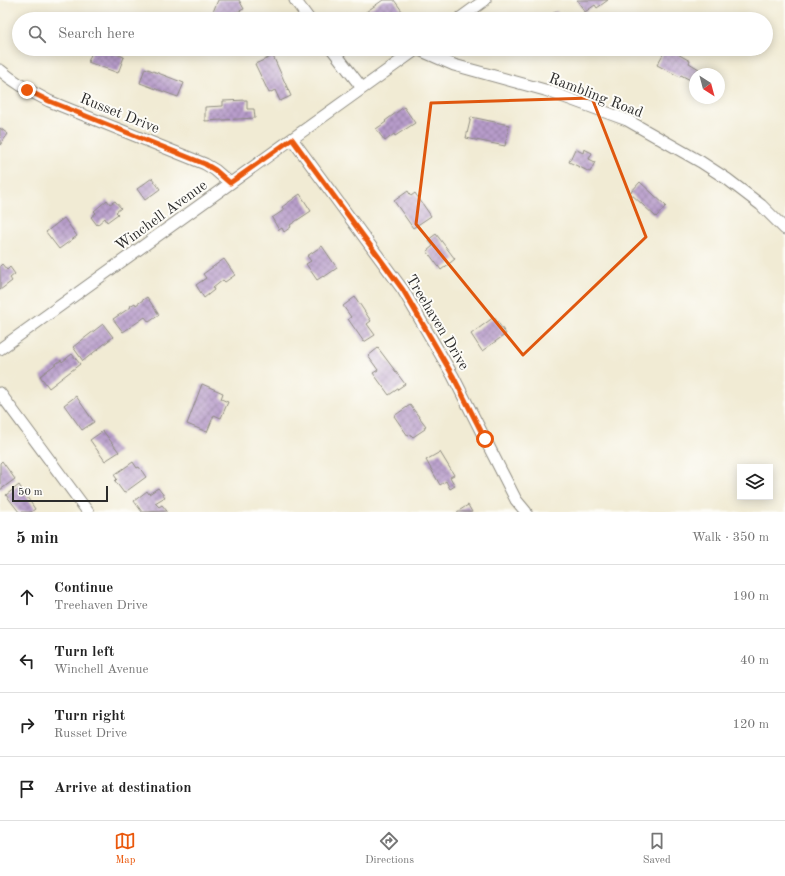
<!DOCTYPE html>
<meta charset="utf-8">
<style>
:root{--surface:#fff;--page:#f6f6f6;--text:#222;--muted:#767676;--line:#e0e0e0;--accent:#ea580c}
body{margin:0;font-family:"Old Standard TT",serif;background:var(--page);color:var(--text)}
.controls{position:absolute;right:12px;bottom:12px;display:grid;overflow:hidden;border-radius:0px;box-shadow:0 2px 10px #0003}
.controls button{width:36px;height:36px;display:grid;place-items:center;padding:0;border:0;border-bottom:1px solid var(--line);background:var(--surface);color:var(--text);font:20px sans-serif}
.compass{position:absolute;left:689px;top:68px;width:36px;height:36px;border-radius:50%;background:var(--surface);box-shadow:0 2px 10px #0003;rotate:144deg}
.scale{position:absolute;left:12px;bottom:10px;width:96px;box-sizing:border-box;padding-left:4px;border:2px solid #2b2b2b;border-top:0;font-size:11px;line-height:14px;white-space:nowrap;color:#2b2b2b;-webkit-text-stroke:3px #fdfcf7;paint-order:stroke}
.stop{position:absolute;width:12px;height:12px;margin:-9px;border:3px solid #ea580c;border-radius:50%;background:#fff}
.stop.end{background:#ea580c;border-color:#fff;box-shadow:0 1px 4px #0008}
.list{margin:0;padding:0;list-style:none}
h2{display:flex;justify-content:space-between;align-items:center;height:52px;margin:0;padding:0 16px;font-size:17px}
h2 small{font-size:13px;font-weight:400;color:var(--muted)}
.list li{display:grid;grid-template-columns:26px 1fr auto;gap:12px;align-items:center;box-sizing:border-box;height:64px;padding:0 16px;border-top:1px solid var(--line)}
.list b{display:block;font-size:15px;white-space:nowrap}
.list p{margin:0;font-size:13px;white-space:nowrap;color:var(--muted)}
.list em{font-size:13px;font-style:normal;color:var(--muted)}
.icon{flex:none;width:22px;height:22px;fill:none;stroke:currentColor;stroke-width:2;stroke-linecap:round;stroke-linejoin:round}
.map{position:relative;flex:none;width:785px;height:512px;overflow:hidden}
.search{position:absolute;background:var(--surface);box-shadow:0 2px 10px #0003;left:12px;right:12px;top:12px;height:44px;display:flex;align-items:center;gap:10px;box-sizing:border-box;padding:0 14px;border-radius:22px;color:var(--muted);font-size:15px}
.sheet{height:308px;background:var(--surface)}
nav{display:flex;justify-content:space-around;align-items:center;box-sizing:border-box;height:56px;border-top:1px solid var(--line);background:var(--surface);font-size:11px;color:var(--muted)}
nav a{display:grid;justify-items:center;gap:2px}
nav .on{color:var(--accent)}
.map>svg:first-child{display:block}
.building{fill:url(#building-cross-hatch)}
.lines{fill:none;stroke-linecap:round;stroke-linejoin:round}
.street-casing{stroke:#8e8b80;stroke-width:13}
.street{stroke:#fff;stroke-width:11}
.route{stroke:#ea580c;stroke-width:5}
.marked{fill:none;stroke:#df570e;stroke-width:3;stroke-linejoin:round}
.labels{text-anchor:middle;stroke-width:4;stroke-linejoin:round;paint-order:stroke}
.street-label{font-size:15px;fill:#2b2b2b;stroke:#fdfcf7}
</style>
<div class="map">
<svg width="785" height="512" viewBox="0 0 785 512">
<defs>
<pattern id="building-cross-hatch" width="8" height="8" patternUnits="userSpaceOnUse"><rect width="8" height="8" fill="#b79cca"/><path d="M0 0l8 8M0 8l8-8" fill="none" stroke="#957fa4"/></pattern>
</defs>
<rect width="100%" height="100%" fill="#fdfcf7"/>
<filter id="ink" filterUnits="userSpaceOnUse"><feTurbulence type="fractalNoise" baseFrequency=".025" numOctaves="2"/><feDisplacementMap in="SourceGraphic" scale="8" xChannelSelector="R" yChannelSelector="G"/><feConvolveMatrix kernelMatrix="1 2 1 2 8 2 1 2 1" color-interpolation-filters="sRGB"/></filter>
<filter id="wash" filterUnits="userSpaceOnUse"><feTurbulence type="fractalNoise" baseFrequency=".012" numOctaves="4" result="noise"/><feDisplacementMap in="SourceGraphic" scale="16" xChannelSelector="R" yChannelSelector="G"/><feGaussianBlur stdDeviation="0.9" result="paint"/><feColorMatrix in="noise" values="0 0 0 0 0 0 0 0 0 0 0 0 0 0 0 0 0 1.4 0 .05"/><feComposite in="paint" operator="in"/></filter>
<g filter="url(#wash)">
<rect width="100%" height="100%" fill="#f1ebd4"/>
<g id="blocks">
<!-- building -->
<path class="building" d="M218,0H239L244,9L230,15L228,19H210Z
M383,0H394L402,11L391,19H366L363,14Z
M577,0H608L597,8L595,5L585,12Z
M556,11L562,19H546Z
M50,14L58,19H47Z
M35,15L42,19H32Z
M93,49H103L124,57L118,73L88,62Z
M666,49H669L690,61L689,63L699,69L696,74H695L692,81L681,75L680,77L657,65Z
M273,56L291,96L280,101L275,90L269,93L255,64Z
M145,68L184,83L178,97L140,83Z
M247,100V109H254L255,118L205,121V107L223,106V101Z
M404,107L415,123L395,136L394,134L385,141L376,129L386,122L385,121Z
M471,117L509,125L505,146L466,138Z
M0,128L8,134L0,145Z
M575,149L583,153L584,149L592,153L589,159L595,162L590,172L569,162Z
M152,178L160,189L145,200L137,189Z
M640,182L666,206L656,217L630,193Z
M408,191L411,196L415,193L431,216L413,228L394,201Z
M300,194L311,211L290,225L291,227L284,232L282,228L279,230L272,218L284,210L282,207Z
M107,200L110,204L115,201L121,208L116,212L118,214L107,222L105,218L97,225L91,217L96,213L94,211Z
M64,218L77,236L59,249L46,232Z
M436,234L455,259L441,270L427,251L433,246L428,240Z
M322,246L337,268L324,277L323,276L317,280L306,264L311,261L307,256Z
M224,259L235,275L225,282L223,280L213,288L214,290L204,298L196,285L206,278L203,274Z
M2,264L7,270L10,267L15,274L10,278L12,281L0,290V266Z
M147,297L159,315L149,322L145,317L123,332L113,319L131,307L130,306L135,303L136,305Z
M355,297L371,321L367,324L375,335L364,342L348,319L351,317L343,306Z
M494,317L506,334L482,351L471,334Z
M103,324L113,337L83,361L73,347Z
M378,348L405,384L389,395L373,373L378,370L368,356Z
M72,354L80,364L49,388L40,376L61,360L62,362Z
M202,384L223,393L221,399L228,402L221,418L214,415L207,432L187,424Z
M76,396L94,422L82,430L64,405Z
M410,405L426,426L424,427L425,429L413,437L411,435L408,436L394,416Z
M103,431L119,452L105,461L90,440Z
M440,452L454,475L450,477L455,486L450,489L446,481L440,485L426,460Z
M2,461L15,479L0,490V463Z
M133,462L137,468L139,467L146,477L124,493L115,481L117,479L114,475Z
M19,485L35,509L31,512H19L6,495Z
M158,488L165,497L155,503L159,507L162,505L167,511L142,512L134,501L147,491L149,494Z
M468,505L472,512H457Z"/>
</g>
</g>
<g filter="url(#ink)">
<use href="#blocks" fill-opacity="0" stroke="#8e8b80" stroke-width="1"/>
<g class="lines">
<defs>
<path id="street" d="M295,0L309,19
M459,19L485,0
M332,49L362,88
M417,49L454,65L545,90L627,120L701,162L727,179L761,205L785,229
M0,70C15,83 31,92 49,101L205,164L215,170L230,183
M292,139L403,290L453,376L516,500L526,512
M0,349L417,49
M0,393L88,512"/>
</defs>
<!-- street casing -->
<use href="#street" class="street-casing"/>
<!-- street -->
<use href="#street" class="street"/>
</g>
</g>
<g class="lines" filter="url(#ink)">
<!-- route -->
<path class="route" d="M27,90L49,101L205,164L215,170L230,183L292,139L403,290L453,376L485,439"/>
</g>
<!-- marked area -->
<path class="marked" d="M592,98L646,237L523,355L416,224L431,103Z"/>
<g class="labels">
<!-- street labels -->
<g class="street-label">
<text transform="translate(596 95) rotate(21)" y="5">Rambling Road</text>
<text transform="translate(120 113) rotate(22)" y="5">Russet Drive</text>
<text transform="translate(161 215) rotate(-36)" y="5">Winchell Avenue</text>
<text transform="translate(438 322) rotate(59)" y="5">Treehaven Drive</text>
</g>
</g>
</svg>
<div class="controls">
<button><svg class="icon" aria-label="layers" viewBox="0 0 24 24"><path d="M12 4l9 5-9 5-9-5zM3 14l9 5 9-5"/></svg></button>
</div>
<svg class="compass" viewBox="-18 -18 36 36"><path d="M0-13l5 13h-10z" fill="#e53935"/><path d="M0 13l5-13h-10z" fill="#767676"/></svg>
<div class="scale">50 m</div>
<div class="stop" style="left:485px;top:439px"></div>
<div class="stop end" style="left:27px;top:90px"></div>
<div class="search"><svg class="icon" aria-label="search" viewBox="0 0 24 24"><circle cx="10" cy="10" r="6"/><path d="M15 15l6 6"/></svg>Search here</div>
</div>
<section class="sheet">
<h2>5 min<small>Walk · 350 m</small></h2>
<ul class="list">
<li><svg class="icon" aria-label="ahead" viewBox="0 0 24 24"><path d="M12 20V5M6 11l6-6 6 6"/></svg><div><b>Continue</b><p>Treehaven Drive</p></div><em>190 m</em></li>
<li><svg class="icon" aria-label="left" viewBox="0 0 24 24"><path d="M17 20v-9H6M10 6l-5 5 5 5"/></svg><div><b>Turn left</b><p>Winchell Avenue</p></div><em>40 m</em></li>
<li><svg class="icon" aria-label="right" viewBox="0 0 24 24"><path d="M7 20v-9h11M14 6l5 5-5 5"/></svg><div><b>Turn right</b><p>Russet Drive</p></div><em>120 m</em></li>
<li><svg class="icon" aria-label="arrive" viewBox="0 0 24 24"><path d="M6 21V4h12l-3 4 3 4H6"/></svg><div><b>Arrive at destination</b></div></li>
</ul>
</section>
<nav>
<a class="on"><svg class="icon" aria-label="map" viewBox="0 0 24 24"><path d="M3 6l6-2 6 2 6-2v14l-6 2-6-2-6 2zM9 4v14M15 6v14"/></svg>Map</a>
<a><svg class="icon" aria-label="directions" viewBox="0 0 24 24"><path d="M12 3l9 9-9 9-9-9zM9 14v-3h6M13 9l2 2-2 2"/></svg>Directions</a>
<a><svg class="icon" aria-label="saved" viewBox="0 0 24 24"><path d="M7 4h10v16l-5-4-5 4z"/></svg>Saved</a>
</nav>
